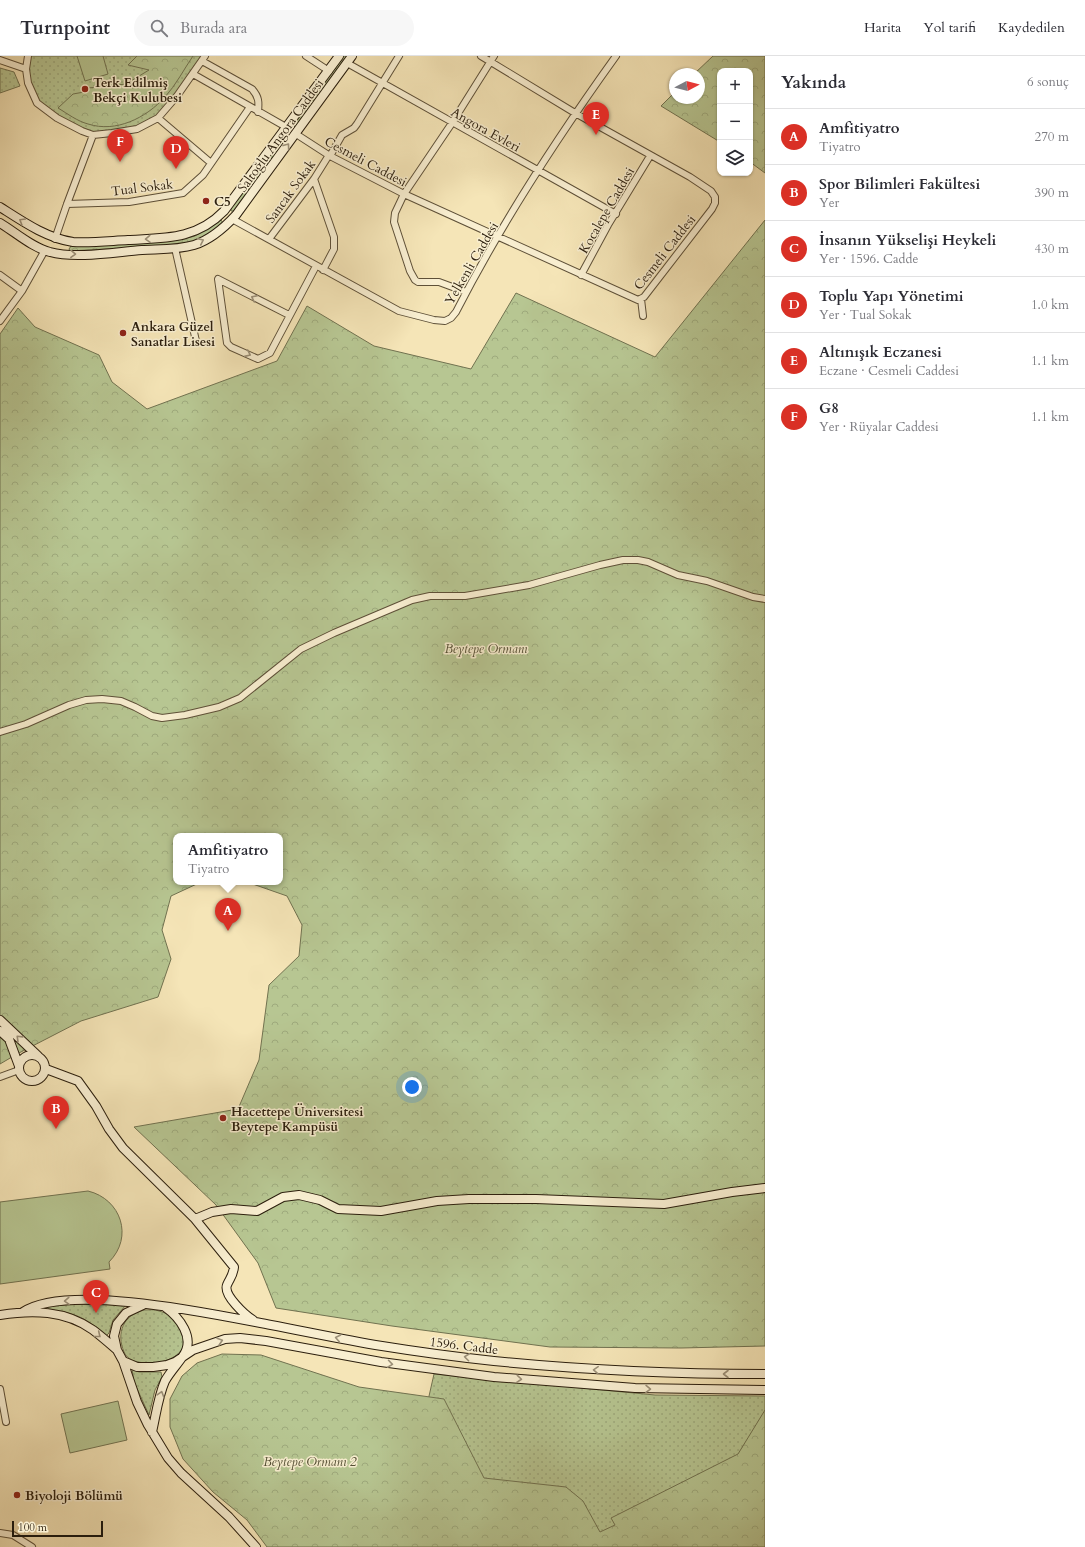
<!DOCTYPE html>
<html lang="tr">
<meta charset="utf-8">
<style>
:root{--surface:#fff;--page:#f7f7f7;--text:#2b2b33;--muted:#7c7c81;--line:#e1e1e2;--accent:#d93025}
body{margin:0;font-family:Cardo,serif;background:var(--page);color:var(--text)}
.controls{position:absolute;right:12px;top:12px;display:grid;overflow:hidden;border-radius:8px;box-shadow:0 1px 3px #0004}
.controls button{width:36px;height:36px;display:grid;place-items:center;padding:0;border:0;border-bottom:1px solid var(--line);background:var(--surface);color:var(--text);font:20px sans-serif}
.compass{position:absolute;left:669px;top:12px;width:36px;height:36px;border-radius:50%;background:var(--surface);box-shadow:0 1px 3px #0004;rotate:83deg}
.scale{position:absolute;left:12px;bottom:10px;width:91px;box-sizing:border-box;padding-left:4px;border:2px solid #2b1e0d;border-top:0;font-size:11px;line-height:14px;white-space:nowrap;color:#2b1e0d;-webkit-text-stroke:3px #f8eed0;paint-order:stroke}
.you{position:absolute;left:412px;top:1031px;width:14px;height:14px;margin:-10px;border:3px solid #fff;border-radius:50%;background:#1a73e8;box-shadow:0 0 0 6px #1a73e833}
.badge{display:grid;place-items:center;width:26px;height:26px;border-radius:50%;background:var(--accent);color:#fff;font-size:13px;font-weight:700}
.pin{position:absolute;translate:-50% -33px;filter:drop-shadow(0 1px 2px #0008)}
.pin::after{content:'';position:absolute;top:21px;width:14px;height:12px;background:inherit;clip-path:polygon(0 0,100% 0,50% 100%)}
.popup{position:absolute;left:173px;top:777px;width:110px;height:52px;box-sizing:border-box;display:grid;place-content:center;border-radius:8px;background:var(--surface);filter:drop-shadow(0 1px 3px #0005);font-size:13px;white-space:nowrap;color:var(--muted)}
.popup b{font-size:15px;color:var(--text)}
.popup::after{content:'';position:absolute;left:50%;top:100%;margin-left:-8px;border:8px solid transparent;border-top-color:var(--surface)}
.list{margin:0;padding:0;list-style:none}
h2{display:flex;justify-content:space-between;align-items:center;height:52px;margin:0;padding:0 16px;font-size:17px}
h2 small{font-size:13px;font-weight:400;color:var(--muted)}
.list li{display:grid;grid-template-columns:26px 1fr auto;gap:12px;align-items:center;box-sizing:border-box;height:56px;padding:0 16px;border-top:1px solid var(--line)}
.list b{display:block;font-size:15px;white-space:nowrap}
.list p{margin:0;font-size:13px;white-space:nowrap;color:var(--muted)}
.list em{font-size:13px;font-style:normal;color:var(--muted)}
.icon{flex:none;width:22px;height:22px;fill:none;stroke:currentColor;stroke-width:2;stroke-linecap:round;stroke-linejoin:round}
.map{position:relative;flex:none;width:765px;height:1491px;overflow:hidden}
header{display:flex;align-items:center;gap:24px;box-sizing:border-box;height:56px;padding:0 20px;background:var(--surface);border-bottom:1px solid var(--line)}
header strong{font-size:19px}
nav{display:flex;gap:22px;margin-inline-start:auto;font-size:14px}
.search{width:280px;height:36px;background:var(--page);display:flex;align-items:center;gap:10px;box-sizing:border-box;padding:0 14px;border-radius:22px;color:var(--muted);font-size:15px}
main{display:flex}
aside{flex:1;background:var(--surface)}
.map>svg:first-child{display:block}
.grass{fill:url(#grass-dots);stroke:#717250}
.forest{fill:url(#forest-crowns);stroke:#717250}
.garden{fill:#b7c692;stroke:#717250}
.lines{fill:none;stroke-linecap:round;stroke-linejoin:round}
.street-casing{stroke:#5e5038;stroke-width:8}
.secondary-casing{stroke:#2b1e0d;stroke-width:10}
.street{stroke:#f8eed0;stroke-width:6}
.secondary{stroke:#f8eed0;stroke-width:8}
.oneway{stroke:#9c9078}
.poi-dot{fill:#8f2418;stroke:#f8eed0;stroke-width:1.5}
.labels{text-anchor:middle;stroke-width:3;stroke-linejoin:round;paint-order:stroke}
.poi-label{font-size:13px;font-weight:bold;fill:#2b1e0d;stroke:#f8eed0;text-anchor:start}
.street-label{font-size:13px;fill:#2b1e0d;stroke:#f8eed0}
.park-label{font-size:13px;font-style:italic;fill:#555035;stroke:#f8eed0}
</style>
<header>
<strong>Turnpoint</strong>
<div class="search"><svg class="icon" aria-label="search" viewBox="0 0 24 24"><circle cx="10" cy="10" r="6"/><path d="M15 15l6 6"/></svg>Burada ara</div>
<nav><a>Harita</a><a>Yol tarifi</a><a>Kaydedilen</a></nav>
</header>
<main>
<div class="map">
<svg width="765" height="1491" viewBox="0 0 765 1491">
<defs>
<pattern id="grass-dots" width="8" height="8" patternUnits="userSpaceOnUse"><rect width="8" height="8" fill="#b7c692"/><path d="M2 2h.1M6 6h.1" fill="none" stroke="#9eaa7d" stroke-width="1.8" stroke-linecap="round"/></pattern>
<pattern id="forest-crowns" width="20" height="18" patternUnits="userSpaceOnUse"><rect width="20" height="18" fill="#b7c692"/><path d="M2 6a3 3 0 1 1 6 0M12 15a3 3 0 1 1 6 0" fill="none" stroke="#9eaa7d"/></pattern>
</defs>
<rect width="100%" height="100%" fill="#f5e5b7"/>
<filter id="stains"><feTurbulence type="fractalNoise" baseFrequency=".005" numOctaves="4"/><feColorMatrix values="0 0 0 0 .2 0 0 0 0 .09 0 0 0 0 .02 0 0 0 .5 -.17"/></filter>
<radialGradient id="worn" r=".72"><stop offset=".6" stop-color="#630" stop-opacity="0"/><stop offset="1" stop-color="#630" stop-opacity=".3"/></radialGradient>
<!-- grass -->
<path class="grass" d="M28,0H205L158,62L137,73L112,77L82,75L37,47L28,27Z
M0,12L14,16L20,30L0,37Z
M71,1248L126,1249L113,1264L109,1277L106,1280C87,1261 69,1254 42,1254V1252Z
M144,1254C149,1254 155,1253 159,1255C167,1257 172,1261 176,1267C199,1294 169,1309 144,1307C137,1306 127,1304 124,1296C116,1277 123,1259 144,1254Z
M132,1313L139,1316H161L162,1321L155,1334L149,1359L134,1326Z
M434,1318L655,1339L765,1340V1491H395Z"/>
<!-- forest -->
<path class="forest" d="M137,0H193C184,13 176,29 165,41C146,62 116,77 88,68C77,65 68,58 58,52L73,38L84,36L88,32L126,28L149,14L128,9Z
M342,0H348L295,71L293,68Z
M713,0H765V117L750,106V15H720V86L661,50L675,36V42H699V18H694Z
M284,80L287,82L286,84L234,155H231V152Z
M219,164H221L223,167L210,177L197,185L176,189L70,195L69,193L71,190L183,183L195,180Z
M765,164V1290L681,1292L550,1291L392,1270L276,1252L258,1207L216,1149L134,1071L238,1053L259,1004L269,929L299,900L302,869L287,840L247,826H280V780H176V826H201L171,840L162,874L171,903L158,941L81,965L17,998L0,1008V278L18,252L35,271L99,299L112,326L147,353L277,305L307,250L374,290L471,313L516,237L655,301Z
M222,1298L261,1299L359,1331L444,1343L484,1422L566,1431L583,1445L600,1476L615,1469L611,1462L738,1398L765,1354V1491H267L247,1464L213,1436L183,1403L170,1371V1343L182,1320L197,1307Z"/>
<!-- garden -->
<path class="garden" d="M77,0H103L108,18L85,25Z
M88,1135C121,1143 134,1181 109,1206L110,1213L0,1228V1146Z
M118,1345L127,1384L70,1397L61,1358Z"/>
<g class="lines">
<defs>
<path id="street" d="M28,0L26,13L28,27L37,47L57,62L82,75L93,79L112,77L137,73L158,62L177,40L205,0
M306,0L329,15
M0,4L26,13
M202,5L252,33C259,41 259,46 258,56
M347,7L616,158
M193,18L286,71
M158,62L211,107
M296,78L330,100L404,138L638,244L644,241L712,153L715,147V141L711,135L690,121L575,57L481,0
M330,100L342,79L354,72L357,68L399,0
M314,123L334,181V193L323,214
M67,148L129,146L183,137L203,119L250,51
M232,163L399,255L434,264L445,265L451,262L456,256C502,166 557,82 616,0
M55,183L67,148L93,79
M269,183L314,123L329,99
M175,192L196,285
M0,219L22,235
M581,219L608,169L650,100
M466,236L439,226H418L415,224L410,215L394,166L395,157L404,138L452,67L494,0
M641,243L643,260
M289,259L218,223L227,287L231,291L258,303L270,297L316,210
M0,265L22,235L45,194
M0,676L26,668L69,649L86,644L102,643L121,645L135,651L152,660L162,662L185,659L219,651L240,642L301,593L334,577L412,544L430,540H465L529,529L600,509L623,504H638L648,506L678,519L707,525L753,541L765,543
M0,1021L19,1014
M0,1333L6,1366
M0,1477L13,1479L32,1491"/>
<path id="secondary" d="M0,151C22,165 46,182 73,186C91,187 109,185 128,184C164,182 196,184 224,155L339,0
M0,167C15,176 33,192 50,196C76,203 115,196 142,194C159,193 177,194 194,189C210,184 224,172 236,159L352,0
M0,964L38,1000
M0,975L9,983L19,1010
M19 1012a13 13 0 1 1 26 0a13 13 0 1 1-26 0Z
M46,1013L78,1025L96,1050L109,1073L123,1092L195,1163L234,1211C233,1220 230,1222 227,1229C223,1239 245,1259 253,1264
M195,1163L212,1156L231,1153L257,1155L283,1141L299,1139L320,1144L338,1153L381,1155L437,1145L469,1143H536L664,1148L732,1136L765,1132
M143,1249L126,1257L117,1268L114,1280L117,1294L123,1305L137,1311H153L167,1309L175,1306L193,1294L225,1283L240,1282L266,1285L381,1306L494,1321L635,1332L765,1334
M23,1256C67,1226 218,1259 271,1269C308,1276 345,1284 382,1290C419,1296 457,1301 494,1305C584,1314 675,1318 765,1318
M0,1259C32,1254 65,1254 93,1274C101,1280 109,1287 117,1294
M123,1305L137,1346L148,1369L168,1402L181,1417L229,1461L256,1491
M152,1376C156,1359 158,1341 165,1325C170,1316 177,1309 183,1300C196,1282 179,1261 165,1251"/>
</defs>
<!-- street casing -->
<use href="#street" class="street-casing"/>
<!-- secondary casing -->
<use href="#secondary" class="secondary-casing"/>
<!-- street -->
<use href="#street" class="street"/>
<!-- secondary -->
<use href="#secondary" class="secondary"/>
</g>
<!-- one-way arrows -->
<defs><path id="oneway-chevron" d="M-2-3.5L2.5 0L-2 3.5" fill="none" stroke-width="1.6" stroke-linecap="round" stroke-linejoin="round"/></defs>
<g class="oneway">
<use href="#oneway-chevron" transform="translate(287 90) rotate(-54)"/>
<use href="#oneway-chevron" transform="translate(22 165) rotate(-149)"/>
<use href="#oneway-chevron" transform="translate(148 183) rotate(177)"/>
<use href="#oneway-chevron" transform="translate(201 185) rotate(-25)"/>
<use href="#oneway-chevron" transform="translate(73 198) rotate(1)"/>
<use href="#oneway-chevron" transform="translate(254 242) rotate(-154)"/>
<use href="#oneway-chevron" transform="translate(248 298) rotate(24)"/>
<use href="#oneway-chevron" transform="translate(19 982) rotate(-136)"/>
<use href="#oneway-chevron" transform="translate(67 1245) rotate(177)"/>
<use href="#oneway-chevron" transform="translate(98 1279) rotate(39)"/>
<use href="#oneway-chevron" transform="translate(338 1282) rotate(-169)"/>
<use href="#oneway-chevron" transform="translate(220 1285) rotate(-17)"/>
<use href="#oneway-chevron" transform="translate(467 1301) rotate(-173)"/>
<use href="#oneway-chevron" transform="translate(390 1308) rotate(8)"/>
<use href="#oneway-chevron" transform="translate(596 1314) rotate(-177)"/>
<use href="#oneway-chevron" transform="translate(726 1318) rotate(-180)"/>
<use href="#oneway-chevron" transform="translate(519 1323) rotate(5)"/>
<use href="#oneway-chevron" transform="translate(648 1333) rotate(1)"/>
<use href="#oneway-chevron" transform="translate(161 1338) rotate(-73)"/>
</g>
<!-- markers -->
<g class="poi-dot">
<circle cx="85" cy="33" r="4"/>
<circle cx="206" cy="145" r="4"/>
<circle cx="123" cy="277" r="4"/>
<circle cx="223" cy="1062" r="4"/>
<circle cx="17" cy="1439" r="4"/>
</g>
<g class="labels">
<!-- poi labels -->
<g class="poi-label">
<text x="93" y="31">Terk Edilmiş<tspan x="93" dy="15">Bekçi Kulubesi</tspan></text>
<text x="214" y="150">C5</text>
<text x="131" y="275">Ankara Güzel<tspan x="131" dy="15">Sanatlar Lisesi</tspan></text>
<text x="231" y="1060">Hacettepe Üniversitesi<tspan x="231" dy="15">Beytepe Kampüsü</tspan></text>
<text x="25" y="1444">Biyoloji Bölümü</text>
</g>
<!-- street labels -->
<g class="street-label">
<text transform="translate(486 73) rotate(29)" y="5">Angora Evleri</text>
<text transform="translate(280 79) rotate(-54)" y="5">Saltoğlu Angora Caddesi</text>
<text transform="translate(366 105) rotate(28)" y="5">Cesmeli Caddesi</text>
<text transform="translate(142 131) rotate(-7)" y="5">Tual Sokak</text>
<text transform="translate(290 135) rotate(-54)" y="5">Sancak Sokak</text>
<text transform="translate(606 154) rotate(-60)" y="5">Kocalepe Caddesi</text>
<text transform="translate(664 196) rotate(-52)" y="5">Cesmeli Caddesi</text>
<text transform="translate(471 207) rotate(-60)" y="5">Yelkenli Caddesi</text>
<text transform="translate(464 1289) rotate(7)" y="5">1596. Cadde</text>
</g>
<!-- park labels -->
<g class="park-label">
<text x="486" y="597">Beytepe Ormanı</text>
<text x="310" y="1410">Beytepe Ormanı 2</text>
</g>
</g>
<rect width="100%" height="100%" filter="url(#stains)"/>
<rect width="100%" height="100%" fill="url(#worn)"/>
</svg>
<div class="controls">
<button>+</button>
<button>−</button>
<button><svg class="icon" aria-label="layers" viewBox="0 0 24 24"><path d="M12 4l9 5-9 5-9-5zM3 14l9 5 9-5"/></svg></button>
</div>
<svg class="compass" viewBox="-18 -18 36 36"><path d="M0-13l5 13h-10z" fill="#e53935"/><path d="M0 13l5-13h-10z" fill="#7c7c81"/></svg>
<div class="scale">100 m</div>
<div class="you"></div>
<div class="pin badge" style="left:228px;top:875px">A</div>
<div class="popup"><b>Amfitiyatro</b>Tiyatro</div>
<div class="pin badge" style="left:56px;top:1073px">B</div>
<div class="pin badge" style="left:96px;top:1257px">C</div>
<div class="pin badge" style="left:176px;top:113px">D</div>
<div class="pin badge" style="left:596px;top:79px">E</div>
<div class="pin badge" style="left:120px;top:106px">F</div>
</div>
<aside>
<h2>Yakında<small>6 sonuç</small></h2>
<ul class="list">
<li><span class="badge">A</span><div><b>Amfitiyatro</b><p>Tiyatro</p></div><em>270 m</em></li>
<li><span class="badge">B</span><div><b>Spor Bilimleri Fakültesi</b><p>Yer</p></div><em>390 m</em></li>
<li><span class="badge">C</span><div><b>İnsanın Yükselişi Heykeli</b><p>Yer · 1596. Cadde</p></div><em>430 m</em></li>
<li><span class="badge">D</span><div><b>Toplu Yapı Yönetimi</b><p>Yer · Tual Sokak</p></div><em>1.0 km</em></li>
<li><span class="badge">E</span><div><b>Altınışık Eczanesi</b><p>Eczane · Cesmeli Caddesi</p></div><em>1.1 km</em></li>
<li><span class="badge">F</span><div><b>G8</b><p>Yer · Rüyalar Caddesi</p></div><em>1.1 km</em></li>
</ul>
</aside>
</main>
